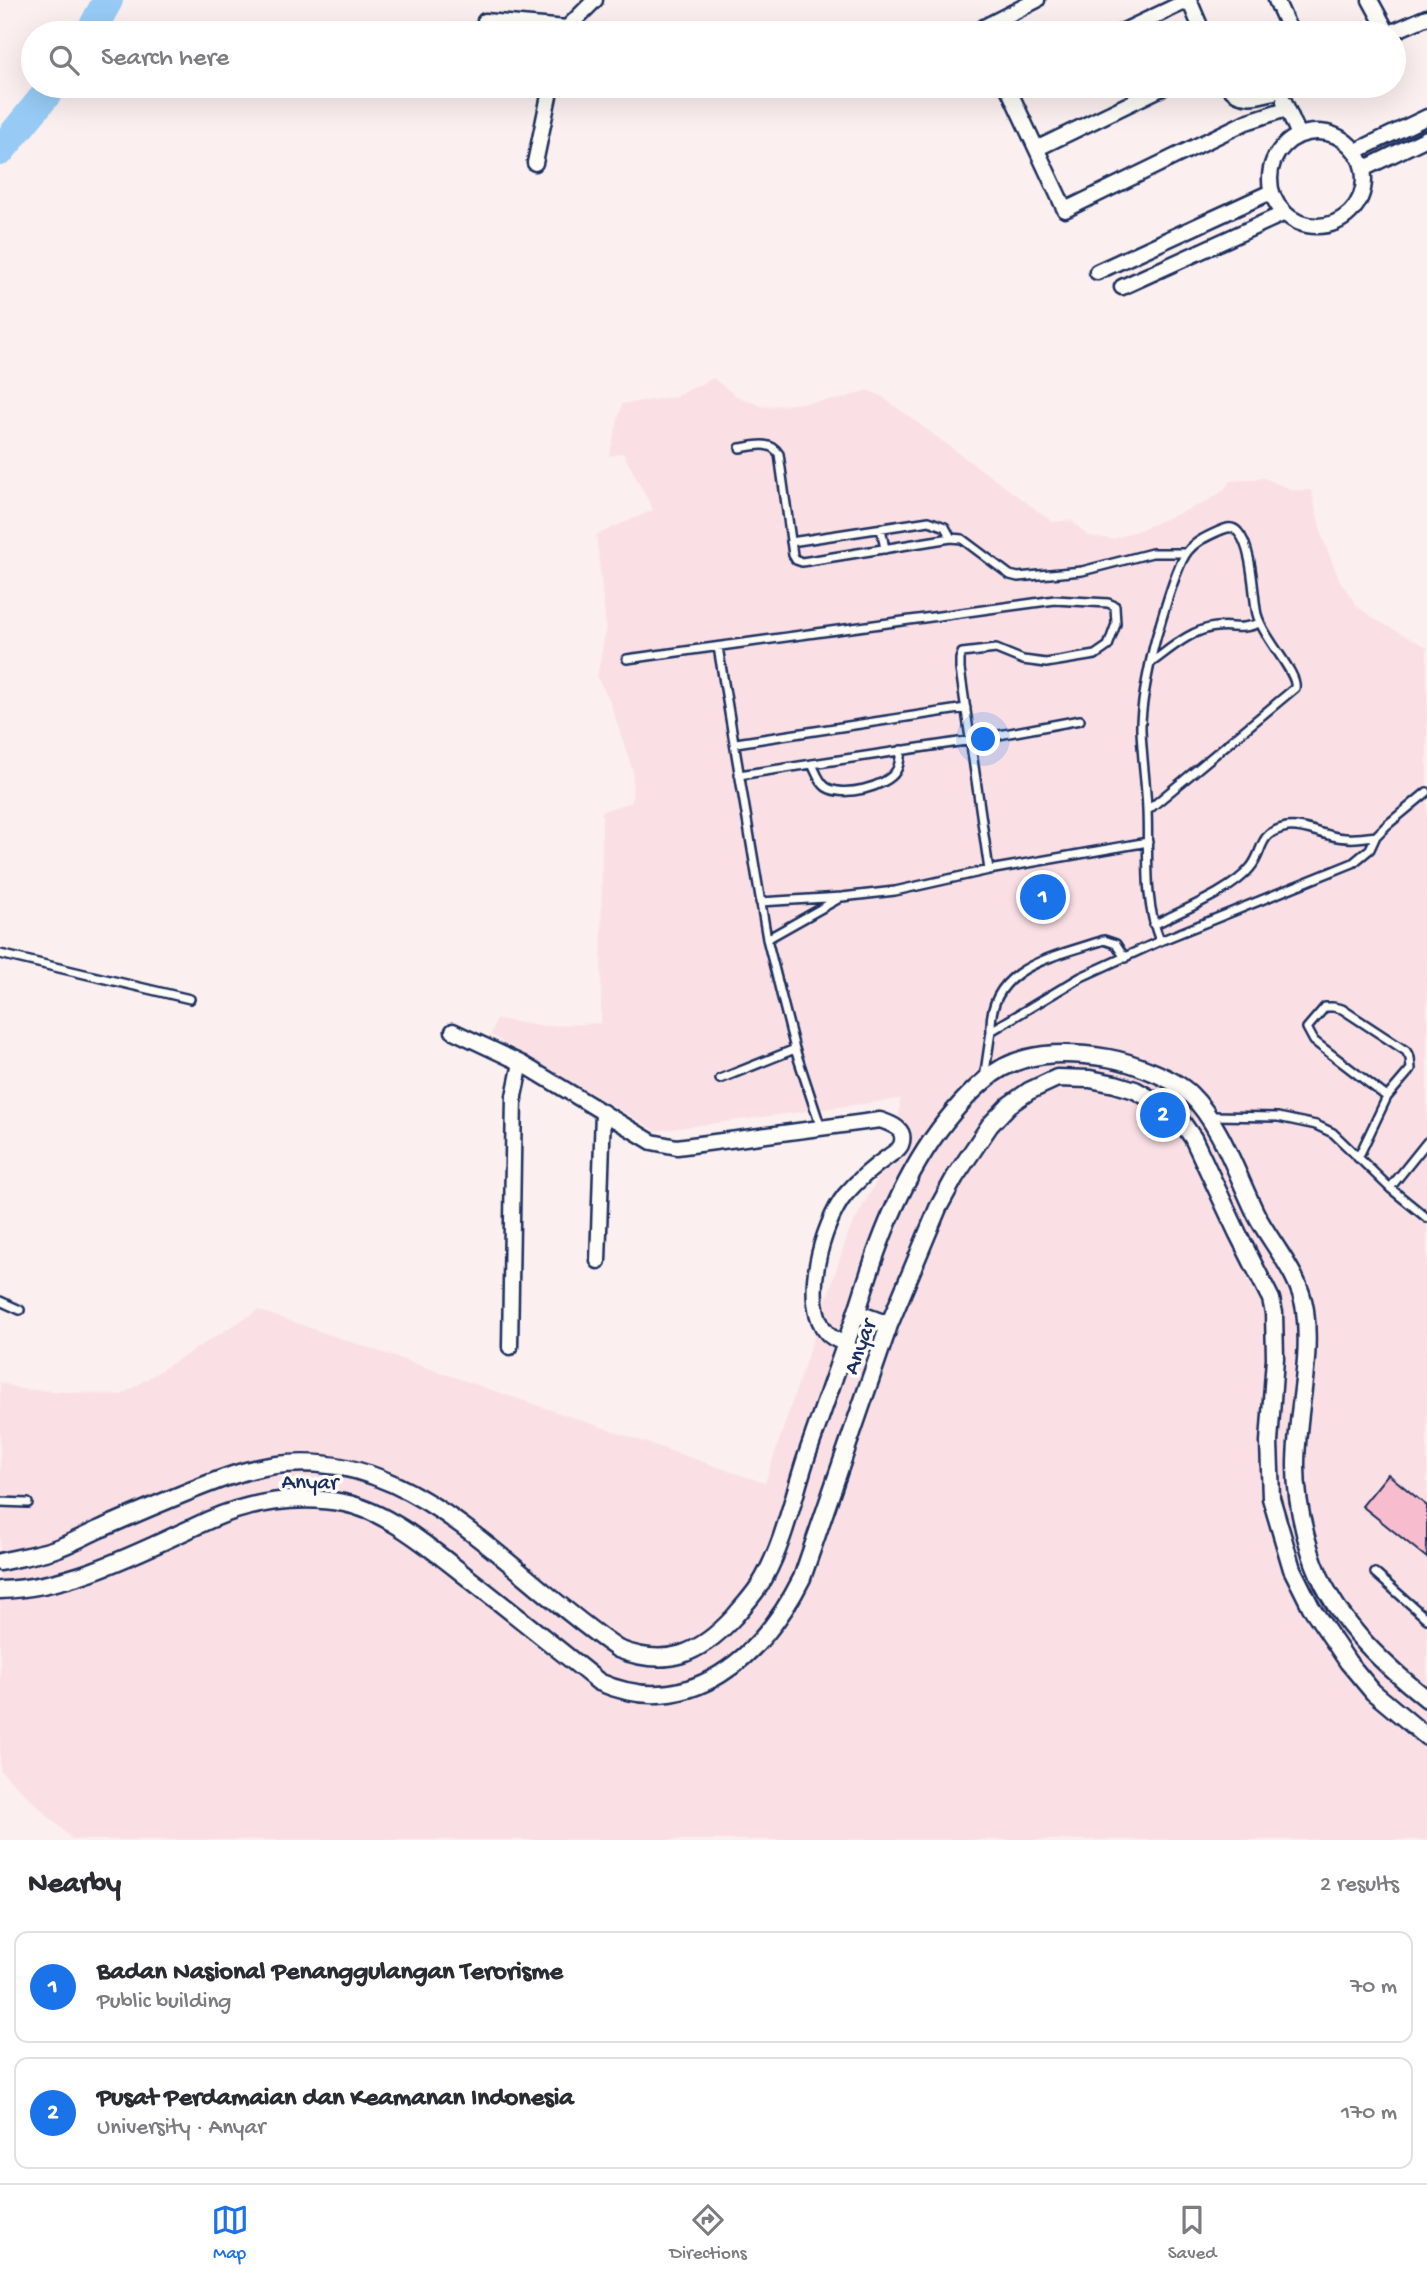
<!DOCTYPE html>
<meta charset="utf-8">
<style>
:root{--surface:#fff;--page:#f7f7f7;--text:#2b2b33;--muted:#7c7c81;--line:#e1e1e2;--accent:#1a73e8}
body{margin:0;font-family:"Gochi Hand",sans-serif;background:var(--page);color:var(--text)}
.you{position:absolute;left:984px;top:740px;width:24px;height:24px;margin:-18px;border:5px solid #fff;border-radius:50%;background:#1a73e8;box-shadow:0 0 0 10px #1a73e833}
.badge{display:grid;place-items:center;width:46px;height:46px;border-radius:50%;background:var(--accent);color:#fff;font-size:23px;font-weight:700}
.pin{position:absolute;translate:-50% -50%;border:4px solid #fff;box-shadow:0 2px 7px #0006}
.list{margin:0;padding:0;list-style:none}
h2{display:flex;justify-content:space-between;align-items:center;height:91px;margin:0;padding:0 28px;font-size:30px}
h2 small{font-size:23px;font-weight:400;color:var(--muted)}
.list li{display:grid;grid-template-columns:46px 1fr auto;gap:21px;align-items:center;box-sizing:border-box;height:112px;margin:0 14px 14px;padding:0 14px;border:2px solid var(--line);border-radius:14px}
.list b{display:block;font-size:26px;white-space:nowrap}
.list p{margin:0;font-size:23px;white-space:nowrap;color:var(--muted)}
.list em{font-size:23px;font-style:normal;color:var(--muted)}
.icon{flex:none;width:38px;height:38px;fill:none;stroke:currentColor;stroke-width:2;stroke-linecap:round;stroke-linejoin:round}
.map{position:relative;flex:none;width:1427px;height:1840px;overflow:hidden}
.search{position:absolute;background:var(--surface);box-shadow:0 7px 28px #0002;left:21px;right:21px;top:21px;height:77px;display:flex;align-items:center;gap:18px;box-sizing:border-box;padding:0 24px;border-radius:38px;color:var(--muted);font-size:26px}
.sheet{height:343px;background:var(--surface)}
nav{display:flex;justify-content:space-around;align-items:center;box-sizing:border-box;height:98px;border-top:2px solid var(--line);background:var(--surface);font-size:19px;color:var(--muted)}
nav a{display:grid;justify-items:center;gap:4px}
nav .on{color:var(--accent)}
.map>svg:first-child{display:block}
.built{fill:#fae0e5}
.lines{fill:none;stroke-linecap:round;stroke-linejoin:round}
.river{stroke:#97cbf5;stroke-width:30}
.building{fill:#f7bdce;stroke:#1b2f5e;stroke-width:2}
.service-casing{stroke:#1b2f5e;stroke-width:12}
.minor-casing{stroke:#1b2f5e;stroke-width:19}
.tertiary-casing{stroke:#1b2f5e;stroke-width:21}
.service{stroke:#fdfcf7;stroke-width:7}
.minor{stroke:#fdfcf7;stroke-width:14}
.tertiary{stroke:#fdfcf7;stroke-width:16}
.labels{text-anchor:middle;stroke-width:7;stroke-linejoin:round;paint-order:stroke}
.street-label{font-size:23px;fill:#1b2f5e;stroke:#fdfcf7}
</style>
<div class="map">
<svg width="1427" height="1840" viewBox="0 0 1427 1840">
<rect width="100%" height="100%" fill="#fcefef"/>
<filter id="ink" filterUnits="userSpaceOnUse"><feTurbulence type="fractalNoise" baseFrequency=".0143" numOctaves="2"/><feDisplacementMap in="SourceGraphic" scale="14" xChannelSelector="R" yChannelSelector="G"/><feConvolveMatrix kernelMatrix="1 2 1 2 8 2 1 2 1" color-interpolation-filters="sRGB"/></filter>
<g filter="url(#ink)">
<!-- built -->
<path class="built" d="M713,378L735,395L763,407L841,399L868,390L881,396L1053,522L1071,520L1088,536L1113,539L1141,529L1206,502L1224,490L1230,481L1264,478L1293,490H1311L1323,539L1340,581L1358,607L1376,620L1427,647V1840H73L0,1770V1382L20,1389L121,1395L258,1310L765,1483L849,1231L897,1144L900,1099L656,1131L491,1035L496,1019L544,1026L601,1023L602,811L632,802L633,772L609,699L597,678L606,627L596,535L653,510L623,453L609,456L622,404L674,397Z"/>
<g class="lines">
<!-- river -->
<path class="river" d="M90,33L108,0
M0,151L53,86"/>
</g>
<!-- building -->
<path class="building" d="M1388,1474L1427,1506V1558L1362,1506Z"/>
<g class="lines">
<defs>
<path id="service" d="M740,448C754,446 771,440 779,454L793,555L796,560L802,562L951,538L962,539L1010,575L1018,577L1082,571L1152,553H1186
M881,528L885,549
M791,542L929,521L945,527L951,538
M718,647L767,939L795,1049L821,1128
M627,659L1055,600L1108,603L1115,606L1116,624L1108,646L1095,655L1046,663L1023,660L996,649L962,653L960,659V669L989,870
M1152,662C1170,649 1192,629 1216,627C1235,625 1238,631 1260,623
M736,743L966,708
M812,764C816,772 819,782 826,787C842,798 887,787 896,771C900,765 900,757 901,750
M739,775L972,740L1080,720
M1148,810L1295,688C1299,673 1258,633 1256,609C1253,590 1252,547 1238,532C1232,525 1226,528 1219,531C1208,536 1196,541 1188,551C1177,564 1165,608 1160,625C1152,649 1140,706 1141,730C1142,757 1146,783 1147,810C1149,855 1143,899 1160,941
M760,902L842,897L895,891L989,870L1148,842
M1154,925C1180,911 1232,891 1250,868C1265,851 1256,833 1287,827C1301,825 1315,832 1329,835C1345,840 1360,838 1376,836
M767,939L838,899
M0,954L190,999
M991,1031C988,966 1055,957 1104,940L1116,944L1125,958
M720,1079L795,1049
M984,1079L991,1031L1081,977L1160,941L1353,863L1370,849L1376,836L1387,825L1427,792
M1211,1116L1278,1117L1316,1125L1333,1133L1390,1188L1427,1218
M1358,1158L1387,1097L1411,1069L1410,1058L1406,1051L1342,1009L1333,1007H1325L1307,1028L1314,1041L1387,1097
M1390,1188L1427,1142
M0,1301L20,1310
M0,1502L28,1503
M1375,1573L1427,1619"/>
<path id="minor" d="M1189,0L1203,33
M1276,0L1291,33
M1370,0L1388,33
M485,21L567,28
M565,33L567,28L595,0
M981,33L984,27L1037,0
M1119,33L1189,0
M1390,33L1427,17
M1007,86L1065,210L1246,122L1286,109
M1228,86C1242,104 1263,94 1282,90
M1284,101L1299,135
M1270 179a47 47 0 1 1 94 0a47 47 0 1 1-94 0Z
M1038,148L1166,86
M1356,151L1427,117
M535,163L551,86
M1363,169L1427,138
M1097,272L1271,192
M1122,287L1285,213
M453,1031L521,1063L652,1142L677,1147L880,1120C892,1124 907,1129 901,1145C899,1150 894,1152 889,1156C873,1167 858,1180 845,1195C822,1224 800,1303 827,1333C832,1339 839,1341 846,1344
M598,1261L603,1112
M510,1347L514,1096L521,1063"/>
<path id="tertiary" d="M856,1313L889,1325
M0,1562C17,1558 35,1555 52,1550C68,1545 84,1536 100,1529C142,1511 184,1492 227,1477C395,1417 495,1567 618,1649C666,1668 699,1655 734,1617C744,1605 756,1593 764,1578C785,1540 793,1496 807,1455C822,1411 838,1367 853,1323C862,1297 869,1271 879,1245C901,1186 935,1123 984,1081C1018,1050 1066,1051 1108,1058C1131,1062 1174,1078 1190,1094C1221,1124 1238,1178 1257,1216C1273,1246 1300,1275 1305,1310C1312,1362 1296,1414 1296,1466C1296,1495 1302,1526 1311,1554C1331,1616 1378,1660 1427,1699
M0,1590C74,1588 143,1550 209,1520C250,1502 300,1494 344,1503C386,1511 429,1547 462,1573C508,1609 553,1645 599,1682C690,1722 763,1656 802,1578L889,1325L938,1208L955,1177L990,1125L1009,1105L1029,1091L1057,1078L1090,1079L1115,1084L1135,1090L1171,1110L1179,1118L1193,1138L1238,1234L1271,1299L1274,1313L1275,1358L1269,1442L1271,1498L1292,1569L1311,1607L1348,1662L1373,1692L1427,1737"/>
</defs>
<!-- service casing -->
<use href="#service" class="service-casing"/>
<!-- minor casing -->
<use href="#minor" class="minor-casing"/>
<!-- tertiary casing -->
<use href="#tertiary" class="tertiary-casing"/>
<!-- service -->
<use href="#service" class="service"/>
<!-- minor -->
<use href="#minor" class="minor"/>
<!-- tertiary -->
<use href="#tertiary" class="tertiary"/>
</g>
</g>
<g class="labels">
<!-- street labels -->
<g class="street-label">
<text transform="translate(858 1346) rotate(-70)" y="8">Anyar</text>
<text transform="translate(310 1480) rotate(1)" y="8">Anyar</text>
</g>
</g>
</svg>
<div class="you"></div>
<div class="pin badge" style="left:1043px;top:897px">1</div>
<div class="pin badge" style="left:1163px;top:1115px">2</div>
<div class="search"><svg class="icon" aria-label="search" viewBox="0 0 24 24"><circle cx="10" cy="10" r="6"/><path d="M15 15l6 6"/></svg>Search here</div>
</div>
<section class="sheet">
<h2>Nearby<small>2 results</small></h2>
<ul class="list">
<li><span class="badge">1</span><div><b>Badan Nasional Penanggulangan Terorisme</b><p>Public building</p></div><em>70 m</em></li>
<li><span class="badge">2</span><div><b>Pusat Perdamaian dan Keamanan Indonesia</b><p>University · Anyar</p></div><em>170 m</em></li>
</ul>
</section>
<nav>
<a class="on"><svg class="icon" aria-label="map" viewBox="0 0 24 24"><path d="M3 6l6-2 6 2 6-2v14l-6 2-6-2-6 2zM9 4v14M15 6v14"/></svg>Map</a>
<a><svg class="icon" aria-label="directions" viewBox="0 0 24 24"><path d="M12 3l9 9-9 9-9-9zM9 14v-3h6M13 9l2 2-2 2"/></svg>Directions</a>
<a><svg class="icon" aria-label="saved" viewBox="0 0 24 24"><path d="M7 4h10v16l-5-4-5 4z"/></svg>Saved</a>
</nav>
